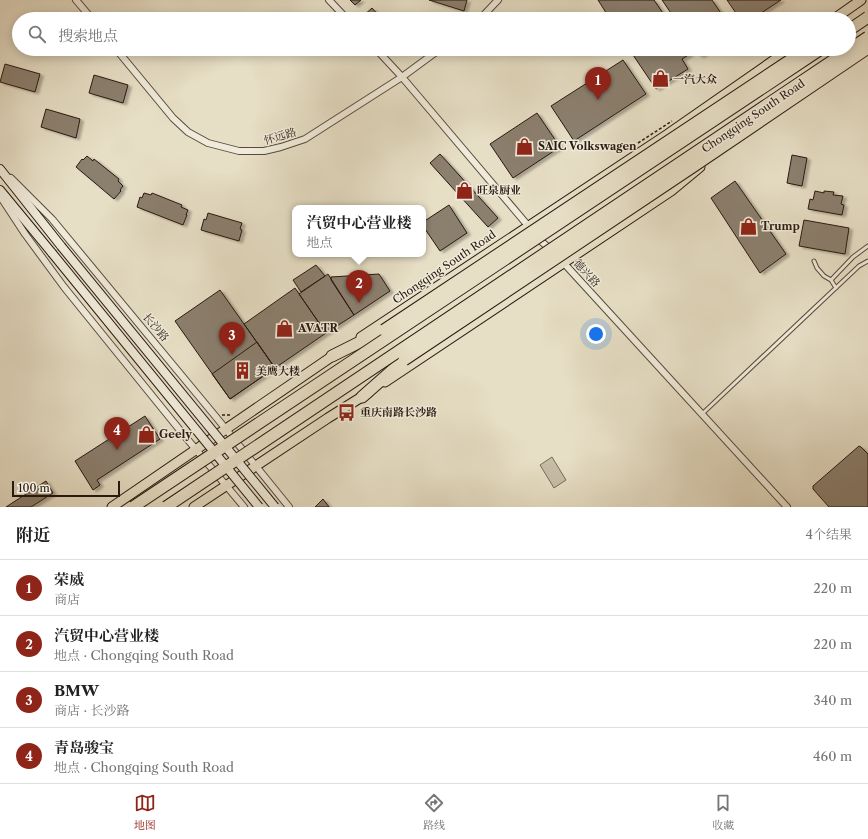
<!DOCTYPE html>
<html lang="zh">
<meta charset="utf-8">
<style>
:root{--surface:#fff;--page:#f6f6f6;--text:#222;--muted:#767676;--line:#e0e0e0;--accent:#8f2418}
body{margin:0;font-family:"Libre Caslon Text","Noto Serif SC",serif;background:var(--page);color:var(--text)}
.scale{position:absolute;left:12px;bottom:10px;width:108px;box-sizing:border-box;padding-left:4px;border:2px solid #291910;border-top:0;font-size:11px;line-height:14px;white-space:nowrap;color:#291910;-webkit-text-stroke:3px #efead9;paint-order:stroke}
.you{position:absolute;left:596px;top:334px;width:14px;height:14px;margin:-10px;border:3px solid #fff;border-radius:50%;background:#1a73e8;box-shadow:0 0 0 6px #1a73e833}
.badge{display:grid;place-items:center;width:26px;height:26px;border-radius:50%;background:var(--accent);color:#fff;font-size:13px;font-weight:700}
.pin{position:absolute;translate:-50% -33px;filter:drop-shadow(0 1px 2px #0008)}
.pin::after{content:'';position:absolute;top:21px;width:14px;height:12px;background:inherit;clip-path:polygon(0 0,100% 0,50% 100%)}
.popup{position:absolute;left:292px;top:205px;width:134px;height:52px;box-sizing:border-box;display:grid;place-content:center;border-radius:8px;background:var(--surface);filter:drop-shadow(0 1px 3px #0005);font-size:13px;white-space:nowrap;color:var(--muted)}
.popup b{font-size:15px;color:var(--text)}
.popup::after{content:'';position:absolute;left:50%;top:100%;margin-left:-8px;border:8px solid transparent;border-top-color:var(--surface)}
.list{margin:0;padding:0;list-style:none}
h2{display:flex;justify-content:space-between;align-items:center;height:52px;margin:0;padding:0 16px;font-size:17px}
h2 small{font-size:13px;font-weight:400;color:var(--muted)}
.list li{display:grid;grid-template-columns:26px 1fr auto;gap:12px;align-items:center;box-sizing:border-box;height:56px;padding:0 16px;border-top:1px solid var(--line)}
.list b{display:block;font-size:15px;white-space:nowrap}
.list p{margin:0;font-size:13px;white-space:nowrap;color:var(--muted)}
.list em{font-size:13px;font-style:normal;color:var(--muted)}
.icon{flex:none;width:22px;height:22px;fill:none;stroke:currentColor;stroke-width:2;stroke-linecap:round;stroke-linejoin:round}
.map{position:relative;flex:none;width:868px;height:507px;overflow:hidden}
.search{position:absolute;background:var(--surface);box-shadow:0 2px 10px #0003;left:12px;right:12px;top:12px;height:44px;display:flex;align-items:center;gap:10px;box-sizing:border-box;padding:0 14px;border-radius:22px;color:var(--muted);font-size:15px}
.sheet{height:276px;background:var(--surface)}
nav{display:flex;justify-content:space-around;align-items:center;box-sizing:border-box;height:56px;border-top:1px solid var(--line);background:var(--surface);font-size:11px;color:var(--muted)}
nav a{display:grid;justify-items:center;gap:2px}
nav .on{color:var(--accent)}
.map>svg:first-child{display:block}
.green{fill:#c6bda6;stroke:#786b5b}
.building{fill:#8b7f6e;stroke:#291910;filter:url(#shadow)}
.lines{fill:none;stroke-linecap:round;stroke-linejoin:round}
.lane-casing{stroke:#584a3d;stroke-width:5}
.street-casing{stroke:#584a3d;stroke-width:8}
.secondary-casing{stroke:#291910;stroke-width:10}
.primary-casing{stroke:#291910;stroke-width:11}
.highway-casing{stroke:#291910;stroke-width:13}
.path{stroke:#291910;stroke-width:1.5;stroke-dasharray:3 2;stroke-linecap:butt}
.lane{stroke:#efead9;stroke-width:3}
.street{stroke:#efead9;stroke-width:6}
.secondary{stroke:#efead9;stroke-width:8}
.primary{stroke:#e6dec5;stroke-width:9}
.highway{stroke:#e6dec5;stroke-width:11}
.secondary-bridge-casing{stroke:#291910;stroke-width:10;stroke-linecap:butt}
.highway-bridge-casing{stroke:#291910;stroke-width:13;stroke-linecap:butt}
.secondary-bridge{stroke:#efead9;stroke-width:8}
.highway-bridge{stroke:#e6dec5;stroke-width:11}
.labels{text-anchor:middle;stroke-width:3;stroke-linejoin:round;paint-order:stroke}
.poi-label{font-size:11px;font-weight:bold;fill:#291910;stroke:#efead9;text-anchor:start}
.street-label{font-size:11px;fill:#291910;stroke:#efead9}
</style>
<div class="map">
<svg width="868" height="507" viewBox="0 0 868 507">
<defs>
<filter id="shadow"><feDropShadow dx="3.5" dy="2" stdDeviation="1" flood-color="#0004"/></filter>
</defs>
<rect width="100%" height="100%" fill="#e6dec5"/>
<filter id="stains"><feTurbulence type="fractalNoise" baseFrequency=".005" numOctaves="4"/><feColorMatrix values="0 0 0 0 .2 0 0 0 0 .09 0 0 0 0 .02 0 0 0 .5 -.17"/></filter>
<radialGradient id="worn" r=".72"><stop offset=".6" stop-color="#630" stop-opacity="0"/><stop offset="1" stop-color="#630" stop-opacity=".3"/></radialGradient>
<!-- green -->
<path class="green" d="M552,457L566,480L554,488L540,465Z"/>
<!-- building -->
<path class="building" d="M350,0H361L355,5Z
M429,0H467L464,11Z
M598,0H654L667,19H610Z
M662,0H712L725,19H675Z
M727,0H781L752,19H740Z
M372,8L382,19H365L363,16Z
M43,13L65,19H41Z
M629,49H686L690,54L682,59L688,69L656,89Z
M695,49H711L700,56Z
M623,60L646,94L574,141L551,106Z
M5,64L40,74L35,92L0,82Z
M94,75L128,85L123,103L89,93Z
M46,109L80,119L76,138L41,127Z
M537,113L560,147L513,178L490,144Z
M440,154L498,218L488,227L430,163Z
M792,155L807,158L802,186L787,183Z
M87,156L93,161L94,159L119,179L118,181L123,186L120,190L121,191L114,199L76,167L82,159L83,160Z
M735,181L786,254L760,273L711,198Z
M815,191L824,193V191L834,192L833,195L843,196L841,204L844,205L842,215L808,209L810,199L813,200Z
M144,193L151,195L152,193L182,205L181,207L188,210L186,215H187L183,225L137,207L140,197L142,198Z
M449,205L467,233L440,251L423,226V222Z
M208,213L242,223L240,229L242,230L239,241L201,230L204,219L206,220Z
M804,220L849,228L845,254L799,246Z
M316,265L325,276L301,292L293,280Z
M328,274L354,315L326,333L299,294Z
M379,274L390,291L354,315L331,280V277Z
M295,288L326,333L275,368L244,324Z
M220,290L275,368L230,399L175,321Z
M257,342L275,368L230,399L212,374Z
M145,416L160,439L97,480L100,485L93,490L75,461Z
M859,446L861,447L868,454V507H829L813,489V486Z
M46,481L53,493L31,507H6Z
M323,499L329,507H315Z"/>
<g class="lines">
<defs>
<path id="lane" d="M814,261L817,268L824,276L831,280L836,288
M831,280L853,257L868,246
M702,414L859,266L868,261"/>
<path id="street" d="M76,0L92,19
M329,0L347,19
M480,19L498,0
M116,49L173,118L188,132L208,143L239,151H264L281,147L305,139L402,77L440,49
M376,49L402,77L530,228
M11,178L52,219L216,417L289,507
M0,196L25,234L64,287L183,434L244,507
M537,237L541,241L552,251
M561,260L787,507"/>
<path id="secondary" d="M0,169L61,246
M0,190L52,253"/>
<path id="primary" d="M834,19L861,0
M361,337L668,134L790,49
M385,382L671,191L700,167
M112,507L337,353
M194,507L328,418L368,393"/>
<path id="highway" d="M332,356L384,330
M362,397L404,360"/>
</defs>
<!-- lane casing -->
<use href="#lane" class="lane-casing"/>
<!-- street casing -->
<use href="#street" class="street-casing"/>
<!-- secondary casing -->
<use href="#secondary" class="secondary-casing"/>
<!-- primary casing -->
<use href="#primary" class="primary-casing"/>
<!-- highway casing -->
<use href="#highway" class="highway-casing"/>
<!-- path -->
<path class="path" d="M638,143L672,121
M222,415H232"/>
<!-- lane -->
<use href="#lane" class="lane"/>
<!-- street -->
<use href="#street" class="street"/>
<!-- secondary -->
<use href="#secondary" class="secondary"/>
<!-- primary -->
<use href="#primary" class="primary"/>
<!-- highway -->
<use href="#highway" class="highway"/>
<defs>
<path id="secondary-bridge" d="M61,246L275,507
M52,253L259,507"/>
<path id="highway-bridge" d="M849,30L868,17
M384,330L807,49
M404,360L694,166L868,48
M133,507L821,49
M166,507L868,37"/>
</defs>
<!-- secondary-bridge casing -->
<use href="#secondary-bridge" class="secondary-bridge-casing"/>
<!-- highway-bridge casing -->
<use href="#highway-bridge" class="highway-bridge-casing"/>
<!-- secondary-bridge -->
<use href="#secondary-bridge" class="secondary-bridge"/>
<!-- highway-bridge -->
<use href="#highway-bridge" class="highway-bridge"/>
</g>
<!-- icons -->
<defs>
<symbol id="shop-bare" viewBox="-9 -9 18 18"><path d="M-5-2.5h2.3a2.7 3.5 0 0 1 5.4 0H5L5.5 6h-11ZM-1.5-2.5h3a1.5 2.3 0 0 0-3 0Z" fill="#8f2418" stroke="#efead9" stroke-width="2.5" paint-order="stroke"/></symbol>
<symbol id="building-bare" viewBox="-9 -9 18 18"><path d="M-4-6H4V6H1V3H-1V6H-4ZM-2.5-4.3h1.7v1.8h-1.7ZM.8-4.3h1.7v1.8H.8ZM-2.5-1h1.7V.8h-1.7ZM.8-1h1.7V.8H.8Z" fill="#8f2418" stroke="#efead9" stroke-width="2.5" paint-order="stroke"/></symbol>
<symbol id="bus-bare" viewBox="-9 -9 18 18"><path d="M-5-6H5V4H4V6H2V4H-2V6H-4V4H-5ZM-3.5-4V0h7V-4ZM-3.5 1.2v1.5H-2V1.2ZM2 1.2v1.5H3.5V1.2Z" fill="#8f2418" stroke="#efead9" stroke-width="2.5" paint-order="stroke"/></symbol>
</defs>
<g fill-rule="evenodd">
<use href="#shop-bare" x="648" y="66" width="25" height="25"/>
<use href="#shop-bare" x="512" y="134" width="25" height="25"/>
<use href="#shop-bare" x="452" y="178" width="25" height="25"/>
<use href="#shop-bare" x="736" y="214" width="25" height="25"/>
<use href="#shop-bare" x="272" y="316" width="25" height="25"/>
<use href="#building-bare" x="230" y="358" width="25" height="25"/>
<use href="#bus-bare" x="334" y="400" width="25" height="25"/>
<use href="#shop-bare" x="134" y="422" width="25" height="25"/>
</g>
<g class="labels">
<!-- poi labels -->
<g class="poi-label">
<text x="673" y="83">一汽大众</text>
<text x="538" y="150">SAIC Volkswagen</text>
<text x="477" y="194">旺泉厨业</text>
<text x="761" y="230">Trump</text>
<text x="298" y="332">AVATR</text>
<text x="256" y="375">美鹰大楼</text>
<text x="360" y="416">重庆南路长沙路</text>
<text x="159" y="438">Geely</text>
</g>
<!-- street labels -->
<g class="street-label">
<text transform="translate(753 116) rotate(-34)" y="4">Chongqing South Road</text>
<text transform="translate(280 136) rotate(-16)" y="4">怀远路</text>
<text transform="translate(444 267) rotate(-34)" y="4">Chongqing South Road</text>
<text transform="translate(587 273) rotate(48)" y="4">德兴路</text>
<text transform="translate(156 327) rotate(50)" y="4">长沙路</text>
</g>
</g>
<rect width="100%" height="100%" filter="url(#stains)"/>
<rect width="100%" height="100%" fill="url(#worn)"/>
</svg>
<div class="scale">100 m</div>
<div class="you"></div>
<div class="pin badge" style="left:598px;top:100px">1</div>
<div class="pin badge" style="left:359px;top:303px">2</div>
<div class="popup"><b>汽贸中心营业楼</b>地点</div>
<div class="pin badge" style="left:232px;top:355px">3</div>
<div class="pin badge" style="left:117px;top:450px">4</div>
<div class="search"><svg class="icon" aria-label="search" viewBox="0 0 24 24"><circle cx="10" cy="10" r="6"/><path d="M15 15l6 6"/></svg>搜索地点</div>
</div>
<section class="sheet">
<h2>附近<small>4个结果</small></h2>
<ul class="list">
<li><span class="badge">1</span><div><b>荣威</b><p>商店</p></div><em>220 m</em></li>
<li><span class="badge">2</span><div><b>汽贸中心营业楼</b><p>地点 · Chongqing South Road</p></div><em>220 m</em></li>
<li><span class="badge">3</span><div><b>BMW</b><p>商店 · 长沙路</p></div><em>340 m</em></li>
<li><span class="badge">4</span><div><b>青岛骏宝</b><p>地点 · Chongqing South Road</p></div><em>460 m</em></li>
</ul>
</section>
<nav>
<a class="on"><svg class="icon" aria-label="map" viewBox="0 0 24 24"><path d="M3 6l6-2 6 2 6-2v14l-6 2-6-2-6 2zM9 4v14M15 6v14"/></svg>地图</a>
<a><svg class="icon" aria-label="directions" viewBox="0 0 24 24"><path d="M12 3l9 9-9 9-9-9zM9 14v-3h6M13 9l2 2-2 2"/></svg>路线</a>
<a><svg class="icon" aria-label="saved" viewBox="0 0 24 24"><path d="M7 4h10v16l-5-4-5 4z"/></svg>收藏</a>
</nav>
